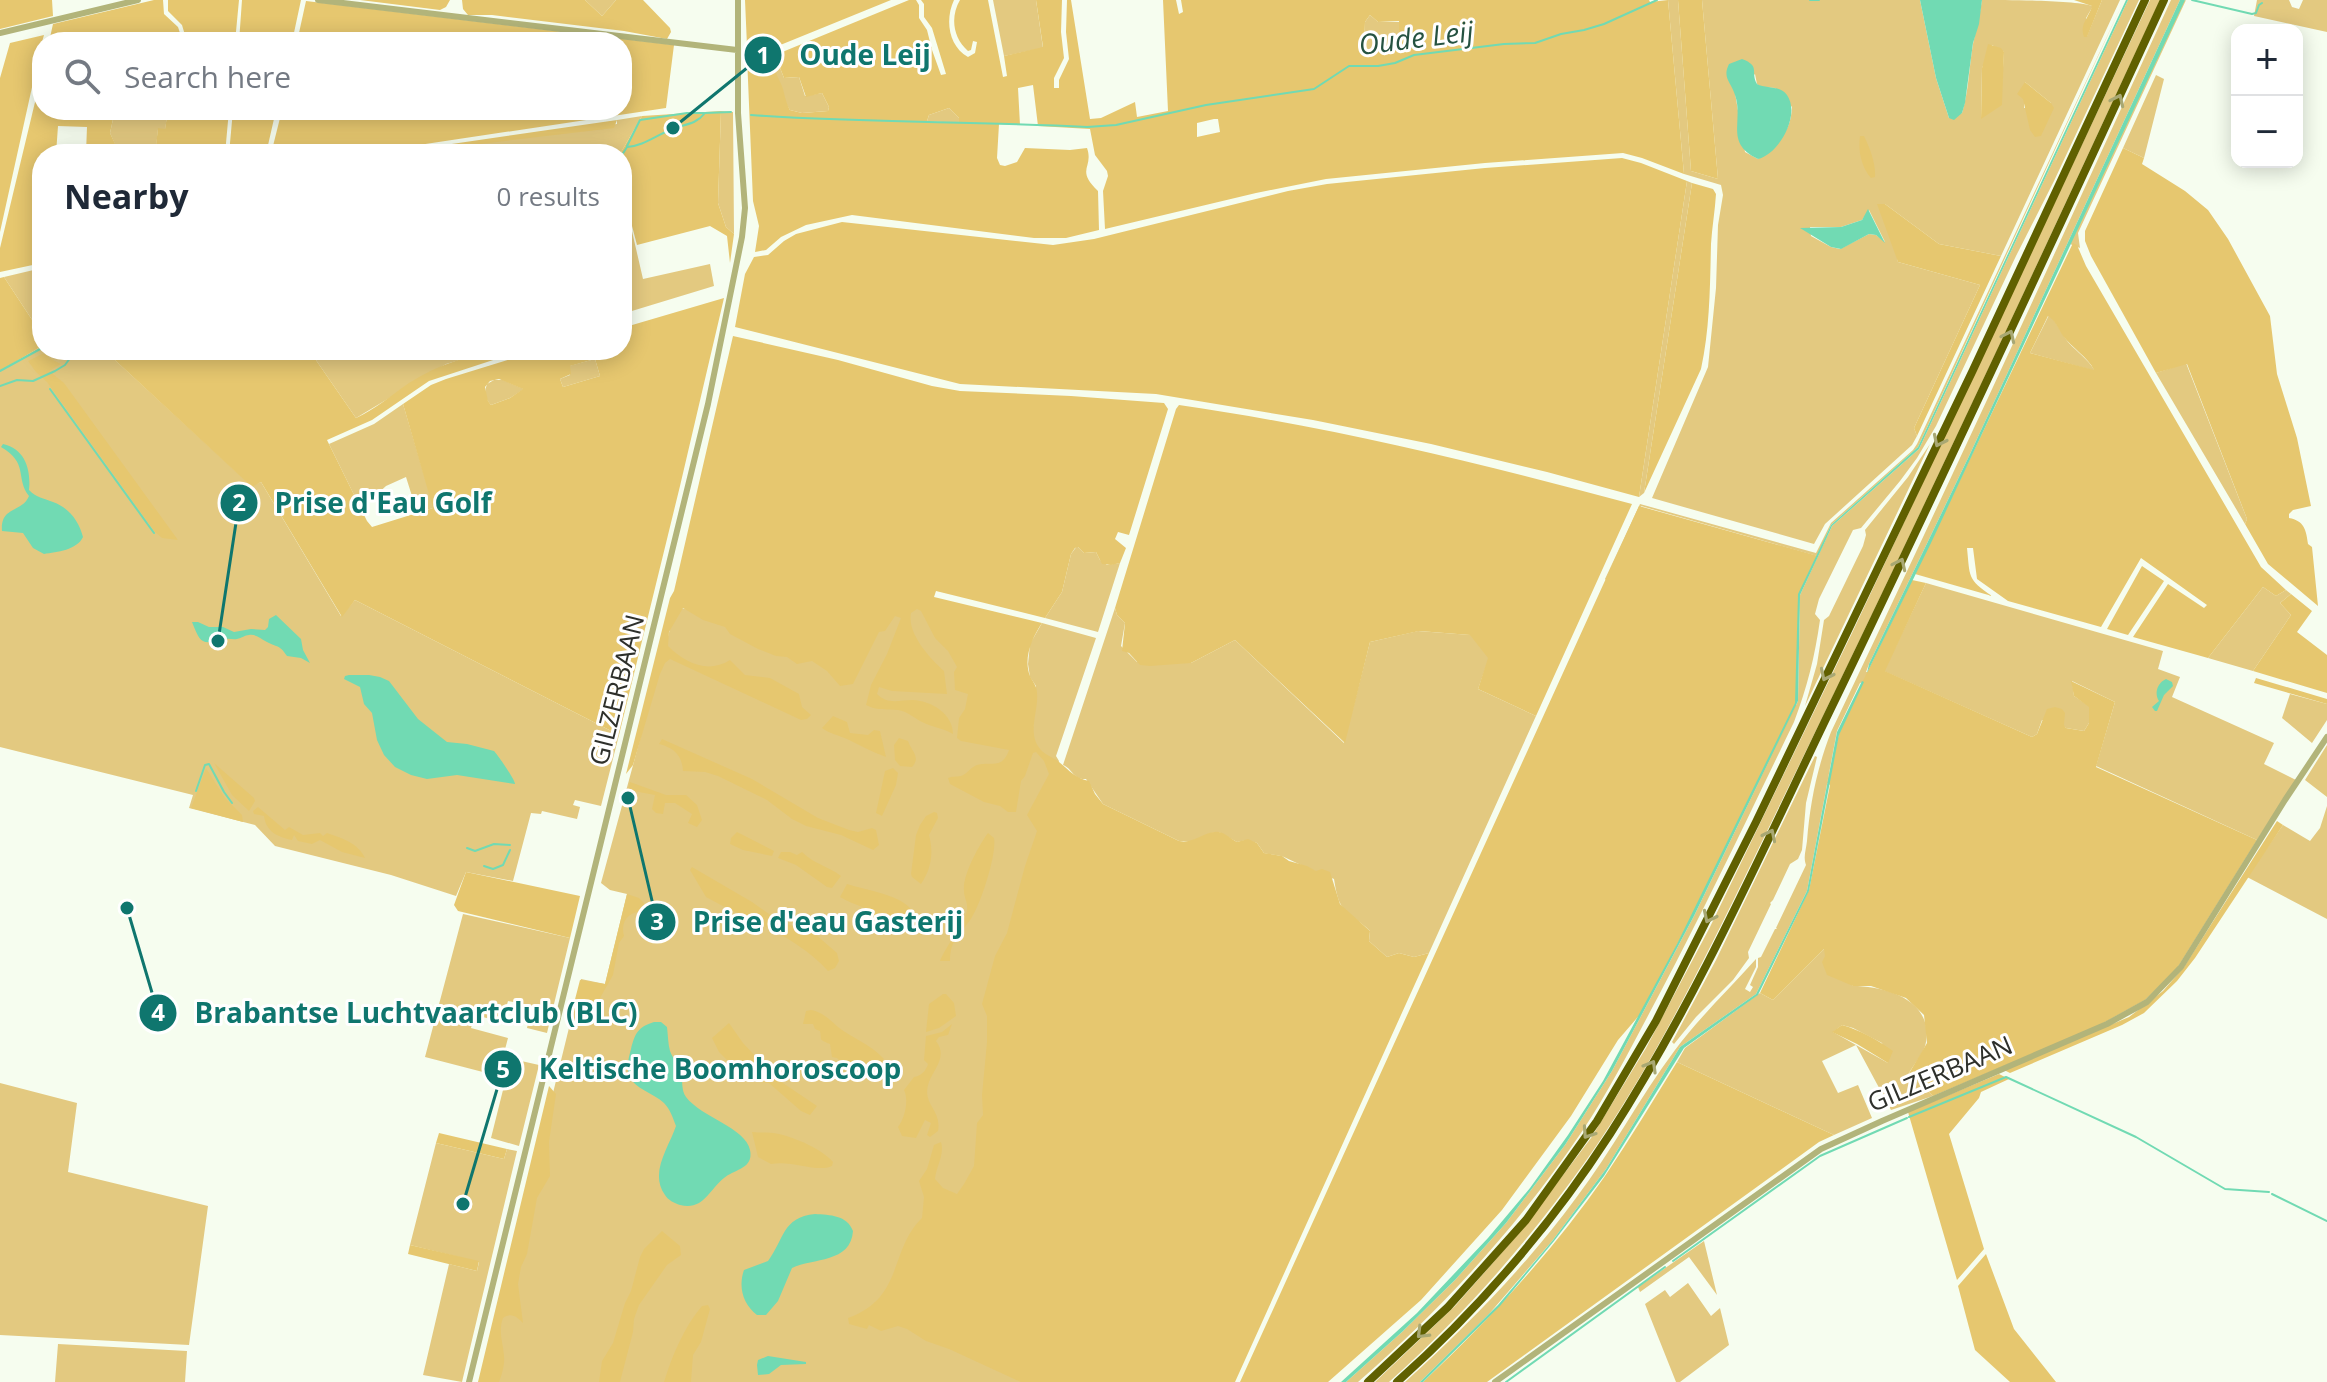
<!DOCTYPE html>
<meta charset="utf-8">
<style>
:root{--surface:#fff;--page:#f6f6f7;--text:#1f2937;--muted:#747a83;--line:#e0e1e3}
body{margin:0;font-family:"Open Sans",sans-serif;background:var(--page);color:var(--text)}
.controls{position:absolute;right:24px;top:24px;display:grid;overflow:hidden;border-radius:16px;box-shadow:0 4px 20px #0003}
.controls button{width:72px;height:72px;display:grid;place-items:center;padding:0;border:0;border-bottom:2px solid var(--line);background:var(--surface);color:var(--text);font:40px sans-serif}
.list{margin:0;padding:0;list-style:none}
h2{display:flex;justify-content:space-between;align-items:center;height:104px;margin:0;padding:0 32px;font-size:34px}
h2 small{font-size:26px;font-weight:400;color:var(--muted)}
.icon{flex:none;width:44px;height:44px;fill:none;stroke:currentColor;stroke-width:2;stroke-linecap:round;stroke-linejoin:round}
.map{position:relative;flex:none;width:2327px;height:1382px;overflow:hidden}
.search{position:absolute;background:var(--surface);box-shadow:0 4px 20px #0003;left:32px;top:32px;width:600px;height:88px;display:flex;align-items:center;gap:20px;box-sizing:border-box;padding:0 28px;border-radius:32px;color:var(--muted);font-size:30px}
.panel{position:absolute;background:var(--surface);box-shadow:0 4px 20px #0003;left:32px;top:144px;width:600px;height:216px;border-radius:32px}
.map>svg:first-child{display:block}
.green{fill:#e3c980;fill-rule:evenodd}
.forest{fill:#e6c76f;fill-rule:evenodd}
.water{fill:#71dab3}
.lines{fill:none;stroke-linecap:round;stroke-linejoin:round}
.stream{stroke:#71dab3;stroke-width:2}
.tertiary{stroke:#b2b47a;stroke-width:6}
.motorway{stroke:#606000;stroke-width:8}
.oneway{stroke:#a8a873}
.labels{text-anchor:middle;stroke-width:6;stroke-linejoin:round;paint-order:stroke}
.street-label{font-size:26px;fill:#2e302b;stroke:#fff}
.water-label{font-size:28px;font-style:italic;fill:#255241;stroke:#fff}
.leader{fill:none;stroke:#0f766e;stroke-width:3}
.callout-dot{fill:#0f766e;stroke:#fff;stroke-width:3}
.mark-label{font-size:24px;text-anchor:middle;font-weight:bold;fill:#fff}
.callout-label{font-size:28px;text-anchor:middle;font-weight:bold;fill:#0f766e;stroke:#fff;stroke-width:6;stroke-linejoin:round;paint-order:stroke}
</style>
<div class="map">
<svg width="2327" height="1382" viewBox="0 0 2327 1382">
<rect width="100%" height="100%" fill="#f6fdef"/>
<!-- green -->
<path class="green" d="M585,0H616L602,16Z
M993,0H1036L1043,48L1004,56Z
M1668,0H1678L1691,171L1718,179L1702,0H1920L1936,78L1949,118L1962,113C1969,90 1969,67 1973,44C1976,29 1980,15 1982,0C2009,0 2072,0 2093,6L2086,18L2087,36L2102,0H2120L2001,256L1939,244L1885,204L1898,262L1980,285L1914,428L1917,436L1912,445L1825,524L1814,544L1652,498L1708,367L1716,288L1718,225L1723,195L1721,185L1684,174ZM1992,45L2004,52L2002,83L1981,118L1982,68ZM1755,74L1757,84L1761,87L1775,88L1792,107C1791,133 1777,144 1758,159L1745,152L1735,93ZM2025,82L2051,103L2024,108ZM1869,210L1885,242L1876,235L1869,234L1840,249L1831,247L1811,236L1810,227H1841L1862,220Z
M2124,0L1918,447L1831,525L1817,556L1641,506L1607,581L1605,579L1640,504L1816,553L1831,523L1913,450L1917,444Z
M2128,0H2139L2054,181L2016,256L1936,426L1917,458L1900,481L1861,528L1853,530L1819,599L1815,614L1820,620C1815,656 1807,688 1794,722C1750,813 1707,904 1660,993C1635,1040 1612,1086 1583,1130C1520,1224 1443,1308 1358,1382H1346L1402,1332L1455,1280L1506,1223L1565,1145L1612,1071L1694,916L1798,701L1800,595L1832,526L1919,449Z
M2150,0H2160C2054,228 1949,455 1840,681C1805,753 1770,825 1735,897C1690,988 1644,1079 1585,1162C1528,1242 1463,1316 1389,1382H1375L1455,1306L1520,1232L1591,1138L1646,1048L1710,927L1852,633Z
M2171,0H2180L1970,454L1869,664L1866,672H1868L1864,682L1860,683L1837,731L1807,891L1756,994L1680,1047L1606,1169L1553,1240L1489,1314L1420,1382H1405C1467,1326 1527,1265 1576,1198C1612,1151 1639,1098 1675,1050C1699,1018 1729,989 1756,959V967L1745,989L1750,992L1753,987L1750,985L1758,967V958L1761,957L1775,929H1777L1776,928L1806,865C1803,857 1806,850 1807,841C1810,803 1817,768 1831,732C1947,489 2059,244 2171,0Z
M2186,0L2078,233L2080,248L2070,244L2183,1Z
M2257,0H2289L2292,7L2299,9L2303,0H2327V32L2254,16Z
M1370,15L1378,22H1400L1399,48L1364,51L1365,22Z
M775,55L784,78L799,77L805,96L822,93L829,107L828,111L802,113L790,110L784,101L770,57Z
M2156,75L2164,79L2163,83L2144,158L2123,148Z
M949,108L959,118V123L927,121L929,115Z
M115,110H168L165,130L158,129L156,148L117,149L110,133Z
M721,111L733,112L734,234L726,227L718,203Z
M642,116L620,154H443L445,148L617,124V120Z
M1687,181L1692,183L1644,493L1639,497Z
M622,188L643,279L710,264L714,286L622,314Z
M42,268V335L4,277Z
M2049,315C2057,322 2061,333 2068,342C2077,352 2088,359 2095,371L2030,353Z
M42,346V350H104L252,486L261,482L341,616L355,600L619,735L601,806L575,800L573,805L580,807L577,819L542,811L541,814L531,813L513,881L466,872L456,896L391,875L275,846L255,825L189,808L193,795L0,747V371Z
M309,350H494L446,364L356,418Z
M595,359L600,376L563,387L560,379L570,375L569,366Z
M2186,363L2247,519L2245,524L2156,373Z
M494,380H503L524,389L510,398L491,405C485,399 484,392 487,384Z
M403,404L434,508L417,512L406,477L386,486L361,509L329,444L374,424Z
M1930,444L1805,706L1817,664L1824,620L1829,616L1863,546L1866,535L1865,530L1908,477Z
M1077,546L1084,553L1096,552L1100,560L1107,565L1120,563L1098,632L1045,618L1062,592L1071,554Z
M1926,583L2163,651L2158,669L2180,677L2172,697L2274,743L2264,764L2296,780L2257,840L2096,766L2115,702L2072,681L2074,696L2089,706V723L2084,731L2066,728L2064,726L2042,720L2037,734L2032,737L1884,671Z
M2263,587L2276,596L2286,590L2291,594L2280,603L2291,615L2253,671L2208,658Z
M915,602L1033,727L1036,686L1030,677L1028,664L1030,644L1042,623L1096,638L1056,756L1059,761L1018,942L1037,1382H482L581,979L605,984L627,894L610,890L601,883L676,607L835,641Z
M1115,608L1117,615L1125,623L1121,646L1137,662L1191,663L1235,640L1344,743L1370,642L1418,631L1471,635L1489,658L1478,689L1536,716L1429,953L1414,957L1399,953L1387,957L1369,941L1370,931C1360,920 1342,913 1338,898C1336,892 1335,885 1334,879C1317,872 1300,865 1284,857C1278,855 1271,855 1264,853L1257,843L1247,840L1237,842L1219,832L1211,833L1192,841H1179L1103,804L1086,779C1073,780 1073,769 1063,765Z
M2290,694L2327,704V720L2312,743L2282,718Z
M2327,745V797L2305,780Z
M1815,756L1817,757L1806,803L1802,850L1798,859L1790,864L1773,900L1770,903L1771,904L1748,952L1749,958L1733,980L1696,1017L1674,1044L1672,1042L1716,960Z
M2327,806V919L2247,877L2283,825L2310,841L2320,828Z
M463,914L570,938L547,1033L527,1028L530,1014L527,1013L529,1005L508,1001L502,1022L475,1015L471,1028L508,1038L503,1057L539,1065L519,1146L491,1138L506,1078L425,1057Z
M1825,948V956L1853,986C1886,986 1933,1000 1926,1042C1925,1052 1913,1065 1908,1075L1921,1084L1933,1096L1891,1110L1856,1045L1822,1061L1838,1093L1858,1085L1872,1118L1834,1135L1677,1062L1685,1048L1760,993L1773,1000ZM1842,1025L1853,1028L1882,1043L1888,1063L1833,1032Z
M0,1083L77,1103L68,1172L208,1206L189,1345L0,1335Z
M436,1143L504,1159L507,1149L517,1151L462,1382L423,1375L449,1264L477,1271L479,1262L410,1245Z
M1704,1241L1717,1295L1689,1257L1640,1292L1638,1287Z
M1688,1283L1711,1316L1720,1308L1729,1345L1680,1382H1676L1645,1304L1665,1290L1670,1297Z
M58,1344L187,1351L185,1382H55Z"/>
<!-- forest -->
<path class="forest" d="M0,0H52L53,16L0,29Z
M154,0H163L164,14L178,27L183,42H49L53,24Z
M168,0H239L235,42H187L182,25L168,11Z
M242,0H301L292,42H239Z
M360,0H450L446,7L440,10Z
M462,0H585L602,16L616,0H643L670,28L671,32L667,39L624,31L492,15H468L463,9Z
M745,0H891L768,50L747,46Z
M909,0H916L919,5V18L927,30L932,50L941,75L946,74L932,28L924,17V4L921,0H954C945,19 948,46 968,57L975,53L977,42L973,41L971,50L968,51C953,38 950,17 960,0H988L1003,77L1007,76L1004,56L1043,47L1036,0H1062L1061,32L1064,58L1054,78V88H1059V80L1069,59L1066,32L1067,0H1071L1090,119L1101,118L1135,102L1137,117L1168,111L1163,0H1176L1179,14L1183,12L1181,0H1649L1650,2L1668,0L1684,174L1642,158L1623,153L1485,163L1326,179L1256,193L1105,229L1103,191L1108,176L1107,171L1095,155L1090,129L1038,126L1033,85L1018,88L1020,125L999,124L997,158L1000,165L1005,166L1017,162L1025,148L1070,150L1087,148C1094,168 1075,169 1098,191L1099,230L1066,238H1034L852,215L806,225L781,237L766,250L755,252L759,226L753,201L747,56L770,57C773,67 777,75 781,84C784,89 785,102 790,110L802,113L828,111L829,107L822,93L806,97L799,77L784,78L775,55ZM1370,15L1378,22L1399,21V48L1364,51L1365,22ZM949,108L959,118V123L927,121L929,115ZM1214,119H1218L1220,132L1197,137V123Z
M1678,0H1702L1718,179L1691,171Z
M2074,0H2102L2087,37H2084C2079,24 2089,18 2092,6Z
M306,1L674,45L666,108L359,154H271L282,110H622V42H297Z
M44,35L42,42L0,232V78L10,43Z
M1988,44L2001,48L2004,52L2002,105L1981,119L1982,68Z
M42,73V110H115L110,133L117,148L153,150V154H62V152L86,153L87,127L58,126L56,154H42V263L0,272V248Z
M2025,82L2051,103L2054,108L2041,136L2035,137L2030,130L2023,99L2017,94Z
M168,110H229L225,154H155L158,128L165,129Z
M233,110H276L266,154H229Z
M721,111L718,203L726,227L734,234L730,263L727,236L710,226L637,245L622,188V154H620L642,116Z
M617,120L614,128L446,148L443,154H383Z
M1860,136H1864C1870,148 1876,164 1875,177L1871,178C1861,166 1858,151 1860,136Z
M2123,148L2144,158L2142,164L2185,191L2208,210L2228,239L2270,316L2277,374L2297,438L2311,506L2293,510L2289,514V518C2304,521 2306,529 2308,544L2312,547L2318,606L2268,564L2245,524L2247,519L2187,364L2156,373L2091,256L2085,241V231Z
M1622,158L1641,163L1687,181L1639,497L1547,472L1431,444L1313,420L1156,394L960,384L735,327L745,274L754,257L768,255L784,241L796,234L842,222L1053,245L1094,239L1288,191L1327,184L1485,168Z
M1692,183L1713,189L1716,194C1715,211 1712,227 1711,244C1710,286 1710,328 1701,369L1644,493Z
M1877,204H1885L1939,244L2001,256L1917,436L1914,428L1980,285L1898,262Z
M2073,243L2077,245L2086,266L2261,567L2286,590L2276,596L2263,587L2208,658L2133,637L2168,584L2204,608L2207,605L2141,558L2101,627L2008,601L1977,579L1973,548H1967C1970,577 1967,579 1992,596L1915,574ZM2048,316C2055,320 2058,328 2063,336C2072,348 2088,357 2094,370L2030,353Z
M4,277L42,335V346L0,371V278Z
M724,298L680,486L619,735L355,600L342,617L261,482L252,487L104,350H309L356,418C375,409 392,395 409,383C443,361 484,350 524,350L429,381L372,420L327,440L367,521L372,527L433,508L403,404L431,385L446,379L540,350H622V328ZM595,359L600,376L563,387L560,379L571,374L570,366ZM499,379L523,389L510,398L491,405L488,401L485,387L490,381Z
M733,336L838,360L932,386L960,391L1071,396L1164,403L1168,409L1129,535L1118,532L1115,539L1126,548L1120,563L1111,565L1102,564L1096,552L1084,553L1078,547L1075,548L1071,554L1062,592L1045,618L936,591L934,597L1042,623C1032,638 1023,658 1030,676C1033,682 1037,686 1037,693C1039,712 1025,736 1043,752C1048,756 1054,758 1059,762C1070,771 1075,778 1089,781L1095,794L1103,804L1179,841C1196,844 1205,830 1219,832C1225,833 1231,839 1237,842L1248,839L1257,843L1264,853L1282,856L1289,861L1307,866L1316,871L1322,869L1330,872L1340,904L1370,931L1369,941L1387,957L1399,953L1414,957L1429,953L1235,1382H1021L949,1349L926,1341L907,1329L898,1326L881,1331L869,1325L867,1329L849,1324L848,1318C904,1298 889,1250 922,1218L924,1197L919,1181L927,1169L934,1145L941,1142C945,1154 936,1167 935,1179L943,1188L957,1194L964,1184L974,1166L977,1123L983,1115L982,1095L987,1042V1016L982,1004L995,956L1007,933L1025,866L1037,831L1027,815L1049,774L1044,761L1036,752L1033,753L1025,776L1021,781L1016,812H1008L1000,806L984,802L950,784L948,778C952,776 956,777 961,776C967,774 971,767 977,765C991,761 1002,770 1009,750L961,741L957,738L959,718L965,709L968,694L955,690L954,672L957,667L948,651L935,638L921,611L917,609L911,613C907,634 930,658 944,671L947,694L892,691L879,687L877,694C888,705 898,700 913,700C932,701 953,714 953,734C943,728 932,727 922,722C914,718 907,711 898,710C887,709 878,711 866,705L871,685L887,654L901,618L895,616L885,631L879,632L853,684L840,686L827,671L812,661L797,664L787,657L776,656L758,649L730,634L725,627L703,620L683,608L669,632L668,646C685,663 708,674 730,660L745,675L770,678L799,694L802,707L811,715L807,719L801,720L670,659L665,663L660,674L633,765L626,774L670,598L674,591Z
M42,354H47L49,358L61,364L49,371L64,383L178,540L162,538L155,532L47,382L36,372L28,361Z
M1179,405C1332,427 1483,464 1632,504L1536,716L1478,689L1488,658L1470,635L1419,631L1370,642L1345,743L1235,640L1191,663L1150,666L1140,665L1129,653L1122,651L1125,623L1117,615L1115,608L1176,409Z
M1639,506L1818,556L1800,594L1796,707L1714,873L1643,1011L1618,1040L1571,1116L1502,1210L1421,1300L1328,1382H1240Z
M2142,566L2164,581L2128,635L2107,629Z
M1912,580L1926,583L1885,671L2032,737L2037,734L2047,709L2055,707L2062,709L2065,713L2064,725L2066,728L2084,731L2089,723V707L2074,696L2071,681L2115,702L2096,767L2257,840L2176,970L2145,1000L2096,1027L1933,1096L1921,1084L1908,1075L1927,1043L1924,1015L1906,998L1871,986H1853L1827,975L1822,962L1825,956L1824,949L1773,1000L1760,993L1809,890L1830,785L1827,783L1841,726Z
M2291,594L2312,611L2297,632L2327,655V693L2253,671L2291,615L2280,603Z
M2256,678L2327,699V704L2254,683Z
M833,716L847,722L850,733L868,735L874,730L880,731L886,757C872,752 860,745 847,739C838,735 830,734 822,728Z
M899,738L908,741C912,752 921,757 912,767L900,766L895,760L894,745Z
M662,739L752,779L818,818L849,830L858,832L872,828L876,830L879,845L873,850L841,835L806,826L792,819L767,800L718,776L705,772L683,771C682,755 674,748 659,744Z
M214,763L254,798L255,801L249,811L232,795Z
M206,768L225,798L242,815L243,822L191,808Z
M893,768L898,773L896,785L882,816L876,813L885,771Z
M630,782L666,795H686L697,805L702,820L697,827L688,823L692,814L675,803H665L663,814L656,813L652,809L655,795L628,790Z
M258,807L285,830L289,827L303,835L320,833L323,836L327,833C342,838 358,843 365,858L342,852L320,840L312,844L298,841L294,835L292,840C278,837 266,832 264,816L254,814L253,811Z
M934,812L937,813L938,818L929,835C934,853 931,869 921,884L912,877L911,874L916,835L920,825L926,816Z
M2277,821L2283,825L2195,958L2177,981L2144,1013L2122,1025L2010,1073L2004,1070L2129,1017L2163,991L2184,967Z
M737,832L774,851L772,856L743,850L730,844L731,838Z
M988,833L994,838C997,854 981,903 972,917C961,935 950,938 950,961H940C946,946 965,922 967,910C968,902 964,898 964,891C962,876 979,845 988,833Z
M781,852H790L797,855L802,852C814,864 828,866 841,876L832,888L827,887L796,865L778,858Z
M692,867L752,902L779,921L815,934L837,953L839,961L835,968L828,971C795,934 748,921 706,897L690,870Z
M466,872L580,896L570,938L458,911L454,905Z
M847,884C864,890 906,895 913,913C896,941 884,920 864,908C856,904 848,902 840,897Z
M627,894L639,898L644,903V911C629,912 620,920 624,936L619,943L613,975L600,998L595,1017L582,1012L572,1011L580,980L605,984Z
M943,994H946L954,1003L956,1016L939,1028L926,1032L929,1004Z
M811,1010C827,1013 832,1024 845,1032C858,1040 873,1047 884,1059L869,1078C856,1079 845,1067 837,1058L832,1057L830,1044C818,1039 822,1041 820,1031L815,1029L813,1024H803L806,1011Z
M729,1023L743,1043L777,1079L817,1106L810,1115L801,1111L769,1083L760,1082L741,1074L719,1052L712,1038Z
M952,1024L948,1035L939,1037L936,1041C948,1056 934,1069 929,1082C921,1105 942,1109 938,1131L930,1137L927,1135L931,1123L925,1120L916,1138L902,1136L898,1127C905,1118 909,1100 904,1090L914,1077C921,1076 926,1071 928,1064L924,1060L926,1036L942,1032Z
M1842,1025C1860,1030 1878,1040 1893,1051L1888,1063L1857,1044L1832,1032Z
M1677,1062L1834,1135L1819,1142L1487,1382H1423C1490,1319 1553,1251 1605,1176C1630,1139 1653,1101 1677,1062Z
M1999,1074L2009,1079L1981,1092L1979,1098L1949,1134L1984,1249L1957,1280L1908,1112Z
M549,1086L556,1094L549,1142L550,1176L537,1198L527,1254L521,1267L518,1284L523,1323C517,1317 511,1312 503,1318C498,1332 503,1342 504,1356C505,1364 502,1375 499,1382H478Z
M752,1132C761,1133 771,1132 779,1134C796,1138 822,1149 833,1162L832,1166C817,1173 792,1160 771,1164L758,1157Z
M439,1133L507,1149L504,1159L436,1143Z
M662,1231L680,1246L681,1255L667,1265L639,1305L634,1319L633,1332L620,1382H599L602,1361L613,1343L625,1303L631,1291L640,1257L644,1249Z
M410,1245L479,1261L477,1271L408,1254Z
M1986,1254L2014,1329L2056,1382H2010L1975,1350L1958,1286Z
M708,1305L710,1309L701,1342L693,1355L691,1382H664C672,1356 684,1327 702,1306Z"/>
<!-- water -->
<path class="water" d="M1920,0H1982L1979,24L1973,43L1965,103L1962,113L1954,120L1949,118L1936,78Z
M2126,0H2128L1919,449L1832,526L1823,546L1800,595L1798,701L1694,916L1612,1071L1565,1145L1506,1223L1455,1280L1402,1332L1346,1382H1341L1417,1313L1488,1238L1530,1188L1568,1135L1603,1081L1677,944L1795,703L1798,594L1831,525L1918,447Z
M2180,0H2185L1931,543L1867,673L1869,664L1970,454Z
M1742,59C1761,66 1750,72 1757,84C1766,89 1780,85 1787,95C1801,115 1779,154 1758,159C1724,143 1744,121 1735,95C1731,82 1722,78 1729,64Z
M1868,209L1885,243L1876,235L1869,234L1841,249L1831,247L1800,228L1841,227L1862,220Z
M3,444C26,449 31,471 29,490C37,498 43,498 53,502C69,508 79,521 83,537C77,550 57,552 44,554L33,548L23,533L2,531C0,506 22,513 29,496C15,478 29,463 1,447Z
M276,615L301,639L303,650L310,663L301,658L287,656C279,644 278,648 267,642C261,639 257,634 249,635C245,635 242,638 237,639C233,640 229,638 225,639C201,645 201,644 192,622H198L209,627H223L234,632L251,629L265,630L268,627L269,619Z
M349,675H369L380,677L389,681L418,719L447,742L467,744L494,751C498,755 515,780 515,784L457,775L427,779L411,775L395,767L384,755L377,740L372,713L364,704L360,687L344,679L345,676Z
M2166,679L2172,682L2173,686L2164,695L2157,711H2155L2152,707L2159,701C2154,694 2157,683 2166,679Z
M1862,681L1864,682L1839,735L1809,891L1758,995L1684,1048L1604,1176L1554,1241L1500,1306L1423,1382H1420L1498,1305L1553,1240L1606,1169L1680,1047L1756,994L1807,891L1837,732Z
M654,1022H661L667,1027C668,1035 668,1044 670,1051C673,1059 679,1065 681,1073C683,1081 681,1090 686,1097C701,1117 746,1128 750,1150C754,1169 734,1169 724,1178C709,1190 703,1211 680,1205C674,1203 668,1200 665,1195C649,1173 669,1147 676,1126C673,1118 670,1109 664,1103C654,1093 634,1089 629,1075C626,1066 629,1057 631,1049C635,1033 638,1027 654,1022Z
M815,1214C830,1215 847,1215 853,1231C851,1263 813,1258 792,1268L778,1301L766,1315H757C743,1304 738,1287 744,1270L768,1261C784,1240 782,1217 815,1214Z
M768,1356L806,1362V1364L781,1365L769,1374L758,1375L757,1365L758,1360Z"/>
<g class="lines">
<!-- stream -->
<path class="stream" d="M1810,0H1819
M2192,0L2252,14L2256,13L2259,5L2262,3
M751,115C862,123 975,121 1087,127L1116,125L1206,105L1314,89L1349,66H1378L1395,63L1414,55L1504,44L1535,43L1561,34L1584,30L1604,24L1657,0
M627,146L640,120L687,113H704
M622,155L627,147C643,146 655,136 670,130C682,124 695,126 705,113L731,112
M0,371L42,348
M0,386L17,380L33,381L55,371L65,365L76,350
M50,389L154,533
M196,791L205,765L209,764L224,792L232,803
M467,848L475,851L494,844L510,845
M484,866L493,869L503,865L510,850
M1909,1117L2006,1077L2136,1137L2225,1189L2269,1192
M2272,1194L2327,1221
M1673,1261L1820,1156L1907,1118
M1506,1382L1665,1267"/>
<!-- tertiary -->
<path class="tertiary" d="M318,0L737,50
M0,33L138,0
M469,1382L708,404L742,237L745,208L738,113V0
M1495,1382L1821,1149L1882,1121L2107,1024L2147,1002L2181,967L2285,800L2327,737"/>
<!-- motorway -->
<path class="motorway" d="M1368,1382L1448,1307L1526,1220L1597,1121L1656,1021L1756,822L1973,370L2145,0
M1397,1382C1478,1310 1551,1225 1610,1134C1699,996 1766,842 1838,694C1949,464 2057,232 2164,0"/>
</g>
<!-- one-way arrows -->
<defs><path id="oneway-chevron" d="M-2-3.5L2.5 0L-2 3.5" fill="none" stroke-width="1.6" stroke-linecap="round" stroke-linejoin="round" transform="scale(2)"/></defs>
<g class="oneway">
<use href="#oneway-chevron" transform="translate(2118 100) rotate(-65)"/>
<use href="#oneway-chevron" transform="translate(2009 336) rotate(-65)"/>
<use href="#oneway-chevron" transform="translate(1939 441) rotate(116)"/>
<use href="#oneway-chevron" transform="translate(1900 564) rotate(-65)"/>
<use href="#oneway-chevron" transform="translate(1826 675) rotate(116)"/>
<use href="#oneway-chevron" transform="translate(1770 835) rotate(-64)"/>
<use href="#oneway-chevron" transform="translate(1709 917) rotate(116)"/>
<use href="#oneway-chevron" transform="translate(1651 1066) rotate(-60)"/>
<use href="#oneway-chevron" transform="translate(1588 1133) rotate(124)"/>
<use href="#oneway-chevron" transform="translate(1422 1333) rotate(135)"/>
</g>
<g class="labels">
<!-- street labels -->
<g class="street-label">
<text transform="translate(617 690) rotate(-76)" y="9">GILZERBAAN</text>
<text transform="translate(1940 1074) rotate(-23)" y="9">GILZERBAAN</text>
</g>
<!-- water labels -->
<g class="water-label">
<text transform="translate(1416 38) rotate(-7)" y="10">Oude Leij</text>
</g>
</g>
<!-- callouts -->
<path class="leader" d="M673 128L763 55M218 641L239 503M628 798L657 922M127 908L158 1013M463 1204L503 1069"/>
<g class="callout-dot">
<circle cx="673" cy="128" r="8"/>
<circle cx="218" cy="641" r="8"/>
<circle cx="628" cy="798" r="8"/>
<circle cx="127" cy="908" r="8"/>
<circle cx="463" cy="1204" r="8"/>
<circle cx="763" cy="55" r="20"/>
<circle cx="239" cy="503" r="20"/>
<circle cx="657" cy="922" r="20"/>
<circle cx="158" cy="1013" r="20"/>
<circle cx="503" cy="1069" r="20"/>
</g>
<g class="mark-label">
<text x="763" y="64">1</text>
<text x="239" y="511">2</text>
<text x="657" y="930">3</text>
<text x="158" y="1021">4</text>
<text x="503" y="1078">5</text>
</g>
<g class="callout-label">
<text x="865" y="65">Oude Leij</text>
<text x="383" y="513">Prise d'Eau Golf</text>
<text x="828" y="932">Prise d'eau Gasterij</text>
<text x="416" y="1023">Brabantse Luchtvaartclub (BLC)</text>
<text x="720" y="1079">Keltische Boomhoroscoop</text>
</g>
</svg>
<div class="controls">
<button>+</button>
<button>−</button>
</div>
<div class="search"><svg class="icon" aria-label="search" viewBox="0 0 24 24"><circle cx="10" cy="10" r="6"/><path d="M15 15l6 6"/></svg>Search here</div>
<section class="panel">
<h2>Nearby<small>0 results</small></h2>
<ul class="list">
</ul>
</section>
</div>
